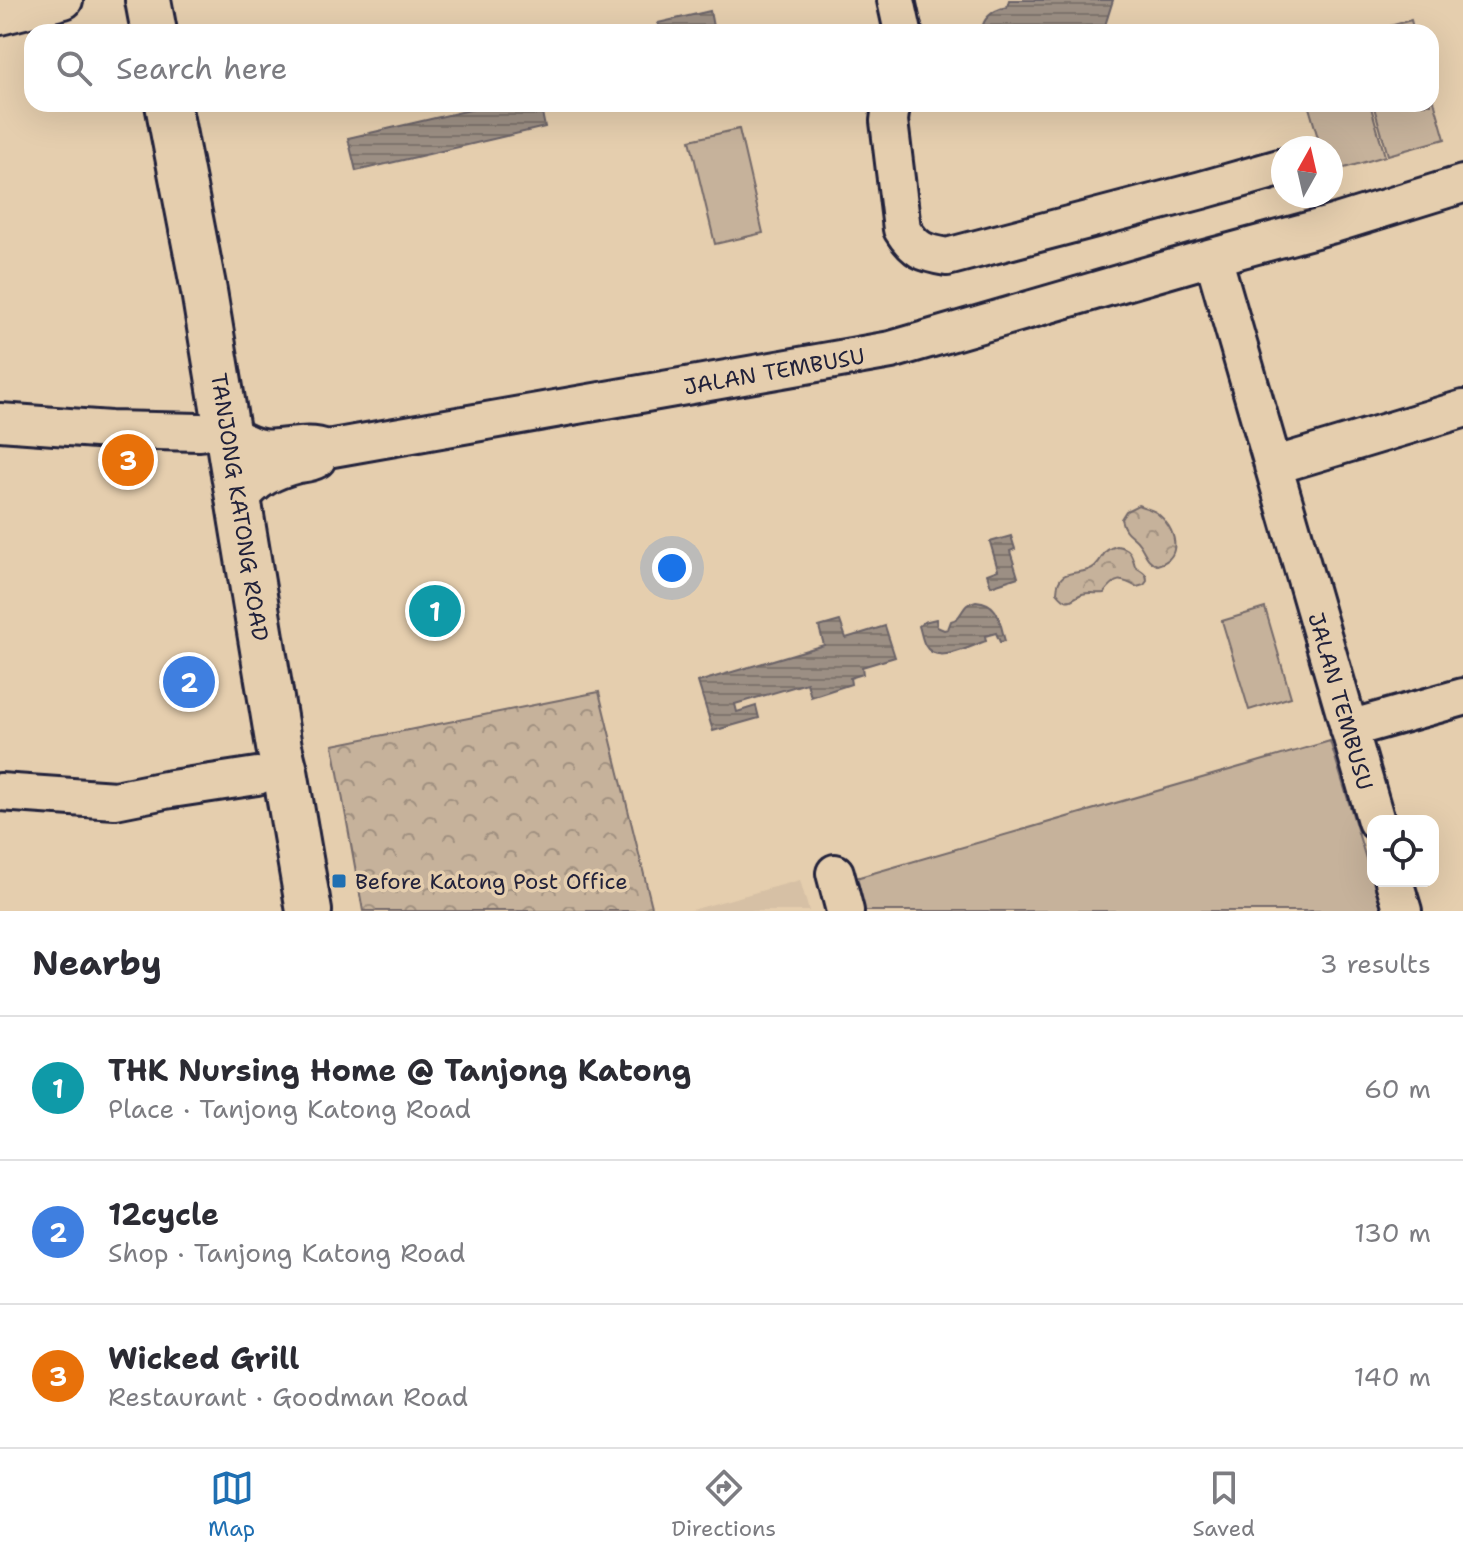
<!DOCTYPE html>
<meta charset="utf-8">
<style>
:root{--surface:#fff;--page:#f7f7f7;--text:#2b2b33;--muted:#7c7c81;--line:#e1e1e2;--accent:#1f6fb2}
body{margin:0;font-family:"Shantell Sans",sans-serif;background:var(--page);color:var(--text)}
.controls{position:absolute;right:24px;bottom:24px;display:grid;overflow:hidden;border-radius:16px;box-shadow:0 8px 32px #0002}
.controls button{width:72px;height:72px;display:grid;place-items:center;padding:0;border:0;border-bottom:2px solid var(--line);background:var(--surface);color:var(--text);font:40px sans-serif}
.compass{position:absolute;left:1271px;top:136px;width:72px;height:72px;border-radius:50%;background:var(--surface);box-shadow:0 8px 32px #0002;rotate:8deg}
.you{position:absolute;left:672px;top:568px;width:28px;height:28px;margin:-20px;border:6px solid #fff;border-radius:50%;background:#1a73e8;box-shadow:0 0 0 12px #1a73e833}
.badge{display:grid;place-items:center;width:52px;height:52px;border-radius:50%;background:var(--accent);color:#fff;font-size:26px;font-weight:700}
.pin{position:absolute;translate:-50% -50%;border:4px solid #fff;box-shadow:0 2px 8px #0006}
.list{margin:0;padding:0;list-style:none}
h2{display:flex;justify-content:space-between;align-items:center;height:104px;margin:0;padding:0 32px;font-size:34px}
h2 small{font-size:26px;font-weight:400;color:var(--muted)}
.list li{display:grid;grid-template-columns:52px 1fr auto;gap:24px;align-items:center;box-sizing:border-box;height:144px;padding:0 32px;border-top:2px solid var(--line)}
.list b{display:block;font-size:30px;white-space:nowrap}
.list p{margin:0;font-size:26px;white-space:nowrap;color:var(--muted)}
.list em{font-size:26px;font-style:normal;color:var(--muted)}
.icon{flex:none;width:44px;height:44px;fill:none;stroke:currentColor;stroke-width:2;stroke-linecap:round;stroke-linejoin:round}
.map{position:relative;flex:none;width:1463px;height:911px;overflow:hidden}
.search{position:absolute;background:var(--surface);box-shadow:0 8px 32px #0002;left:24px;right:24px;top:24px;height:88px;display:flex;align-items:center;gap:20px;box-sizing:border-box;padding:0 28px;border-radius:24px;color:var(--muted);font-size:30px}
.sheet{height:536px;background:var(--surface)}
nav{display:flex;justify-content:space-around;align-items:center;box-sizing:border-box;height:112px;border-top:2px solid var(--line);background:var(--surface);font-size:22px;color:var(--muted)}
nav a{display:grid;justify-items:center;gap:4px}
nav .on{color:var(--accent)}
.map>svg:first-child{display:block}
.built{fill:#d6c0a5}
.grass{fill:#c6b29b;stroke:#746a6b;stroke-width:2}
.forest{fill:url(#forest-crowns);stroke:#746a6b;stroke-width:2}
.water{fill:url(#water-rules);stroke:#6b6367;stroke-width:2}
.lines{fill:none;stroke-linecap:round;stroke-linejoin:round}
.minor-casing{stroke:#22223b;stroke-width:42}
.major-casing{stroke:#22223b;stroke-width:50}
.minor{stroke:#e5ceae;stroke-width:36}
.major{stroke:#e5ceae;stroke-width:44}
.poi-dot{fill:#1f6fb2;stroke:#e5ceae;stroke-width:3}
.labels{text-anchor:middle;stroke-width:7;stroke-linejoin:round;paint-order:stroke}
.street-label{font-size:22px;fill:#22223b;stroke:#e5ceae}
.poi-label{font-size:22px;fill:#22223b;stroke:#e5ceae;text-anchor:start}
</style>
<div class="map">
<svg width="1463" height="911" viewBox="0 0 1463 911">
<defs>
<pattern id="forest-crowns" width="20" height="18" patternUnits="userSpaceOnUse" patternTransform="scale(2)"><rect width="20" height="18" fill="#c6b29b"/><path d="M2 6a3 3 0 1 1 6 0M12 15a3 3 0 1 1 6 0" fill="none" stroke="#a09080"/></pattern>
<pattern id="water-rules" width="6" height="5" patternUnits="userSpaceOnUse" patternTransform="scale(2)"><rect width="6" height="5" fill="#9c8f84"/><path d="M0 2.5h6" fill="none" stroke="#7f746d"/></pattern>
</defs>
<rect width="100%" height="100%" fill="#e5ceae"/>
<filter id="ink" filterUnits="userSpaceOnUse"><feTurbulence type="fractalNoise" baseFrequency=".0125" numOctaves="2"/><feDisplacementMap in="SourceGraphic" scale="16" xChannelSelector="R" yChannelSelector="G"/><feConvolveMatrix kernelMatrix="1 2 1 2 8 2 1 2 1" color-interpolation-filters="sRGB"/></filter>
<g filter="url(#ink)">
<!-- built -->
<path class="built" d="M800,880L809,911H688Z"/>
<!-- grass -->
<path class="grass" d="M1411,20L1414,32H1369Z
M1431,90L1445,139L1388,155L1373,104H1431Z
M1308,104H1370L1385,156L1331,172V148H1321Z
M739,129L763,233L715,244L690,140Z
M1265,608L1291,697L1249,710L1222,621Z
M1330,741L1382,911H857L849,880Z"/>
<!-- forest -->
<path class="forest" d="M1138,505C1145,508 1151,509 1157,513C1175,527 1185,558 1157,565C1146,560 1146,554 1140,545C1132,533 1125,536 1121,519L1126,511Z
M1117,546C1131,548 1132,555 1135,566C1141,572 1147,571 1147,581L1144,585L1137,587C1120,578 1116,577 1104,593C1097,594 1089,592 1082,594C1070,599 1069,607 1057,592C1058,564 1082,578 1095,566C1105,557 1101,550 1117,546Z
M599,692L653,911H363L333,745Z"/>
<!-- water -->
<path class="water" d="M1009,0H1113L1103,32H981C983,17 993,10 1007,7Z
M710,11L714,32H660L658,23Z
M496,104H540L545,127L356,171L348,138Z
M1011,536L1015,549L1010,551L1018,577L991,586L987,574L998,570L990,542Z
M976,601C1000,603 999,621 1005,641L1000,642L996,633L985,636L986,641C970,646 936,666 925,645C922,640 921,632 919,626L924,622L936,619L937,627L944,630L948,629L951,621C964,618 960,604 976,601Z
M840,621L846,638L885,626L895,657L862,667L863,674L850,678L851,684L811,697L807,683L735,704L737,712L756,706L759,718L713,731L698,682L824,645L819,627Z"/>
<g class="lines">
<defs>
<path id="minor" d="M896,0L903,32
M0,16L64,0
M891,104L889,121L902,229C915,250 923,253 947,257L1202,190L1283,167
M1213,257L1376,821
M0,422L110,430L200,432
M226,432C237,439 249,446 262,448C284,451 305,440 327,449L891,350L1194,262L1330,225L1463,184
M1273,466L1463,409
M239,500C256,479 271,471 298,464C305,463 310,463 317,459
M1349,729L1463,697
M0,792L115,800L165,790L257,776
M835,873L845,911
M1394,881L1403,911"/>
<path id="major" d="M148,0L154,32
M168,104L204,291L279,747L285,771L309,911"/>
</defs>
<!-- minor casing -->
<use href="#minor" class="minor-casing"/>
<!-- major casing -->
<use href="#major" class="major-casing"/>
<!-- minor -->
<use href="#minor" class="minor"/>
<!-- major -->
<use href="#major" class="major"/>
</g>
</g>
<!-- markers -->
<rect class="poi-dot" x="331" y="873" width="16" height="16" rx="4"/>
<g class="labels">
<!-- street labels -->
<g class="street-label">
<text transform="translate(774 371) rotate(-10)" y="8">JALAN TEMBUSU</text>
<text transform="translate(240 507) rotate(81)" y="8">TANJONG KATONG ROAD</text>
<text transform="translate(1341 701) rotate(74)" y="8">JALAN TEMBUSU</text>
</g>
<!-- poi labels -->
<g class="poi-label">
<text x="355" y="889">Before Katong Post Office</text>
</g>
</g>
</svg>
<div class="controls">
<button><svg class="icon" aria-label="locate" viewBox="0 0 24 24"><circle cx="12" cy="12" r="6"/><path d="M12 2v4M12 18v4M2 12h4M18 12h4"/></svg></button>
</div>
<svg class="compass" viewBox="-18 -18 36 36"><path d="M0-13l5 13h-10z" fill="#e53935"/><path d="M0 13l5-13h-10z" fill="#7c7c81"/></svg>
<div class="you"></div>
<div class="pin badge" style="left:435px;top:611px;background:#0f9aa8">1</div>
<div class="pin badge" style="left:189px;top:682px;background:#3f7fe0">2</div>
<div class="pin badge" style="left:128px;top:460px;background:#e8710a">3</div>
<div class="search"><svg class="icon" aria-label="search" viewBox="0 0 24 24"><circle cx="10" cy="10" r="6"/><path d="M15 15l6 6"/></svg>Search here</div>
</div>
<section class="sheet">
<h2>Nearby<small>3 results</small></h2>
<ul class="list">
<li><span class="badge" style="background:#0f9aa8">1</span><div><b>THK Nursing Home @ Tanjong Katong</b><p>Place · Tanjong Katong Road</p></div><em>60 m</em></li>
<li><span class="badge" style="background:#3f7fe0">2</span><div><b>12cycle</b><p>Shop · Tanjong Katong Road</p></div><em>130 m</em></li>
<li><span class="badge" style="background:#e8710a">3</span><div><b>Wicked Grill</b><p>Restaurant · Goodman Road</p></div><em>140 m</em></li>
</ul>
</section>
<nav>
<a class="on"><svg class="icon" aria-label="map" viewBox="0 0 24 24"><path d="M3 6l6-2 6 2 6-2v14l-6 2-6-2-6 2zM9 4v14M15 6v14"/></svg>Map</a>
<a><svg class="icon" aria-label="directions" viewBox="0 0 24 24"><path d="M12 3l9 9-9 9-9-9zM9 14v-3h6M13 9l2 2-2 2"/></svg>Directions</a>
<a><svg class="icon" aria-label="saved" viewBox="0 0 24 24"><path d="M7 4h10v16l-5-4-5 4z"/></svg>Saved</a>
</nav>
